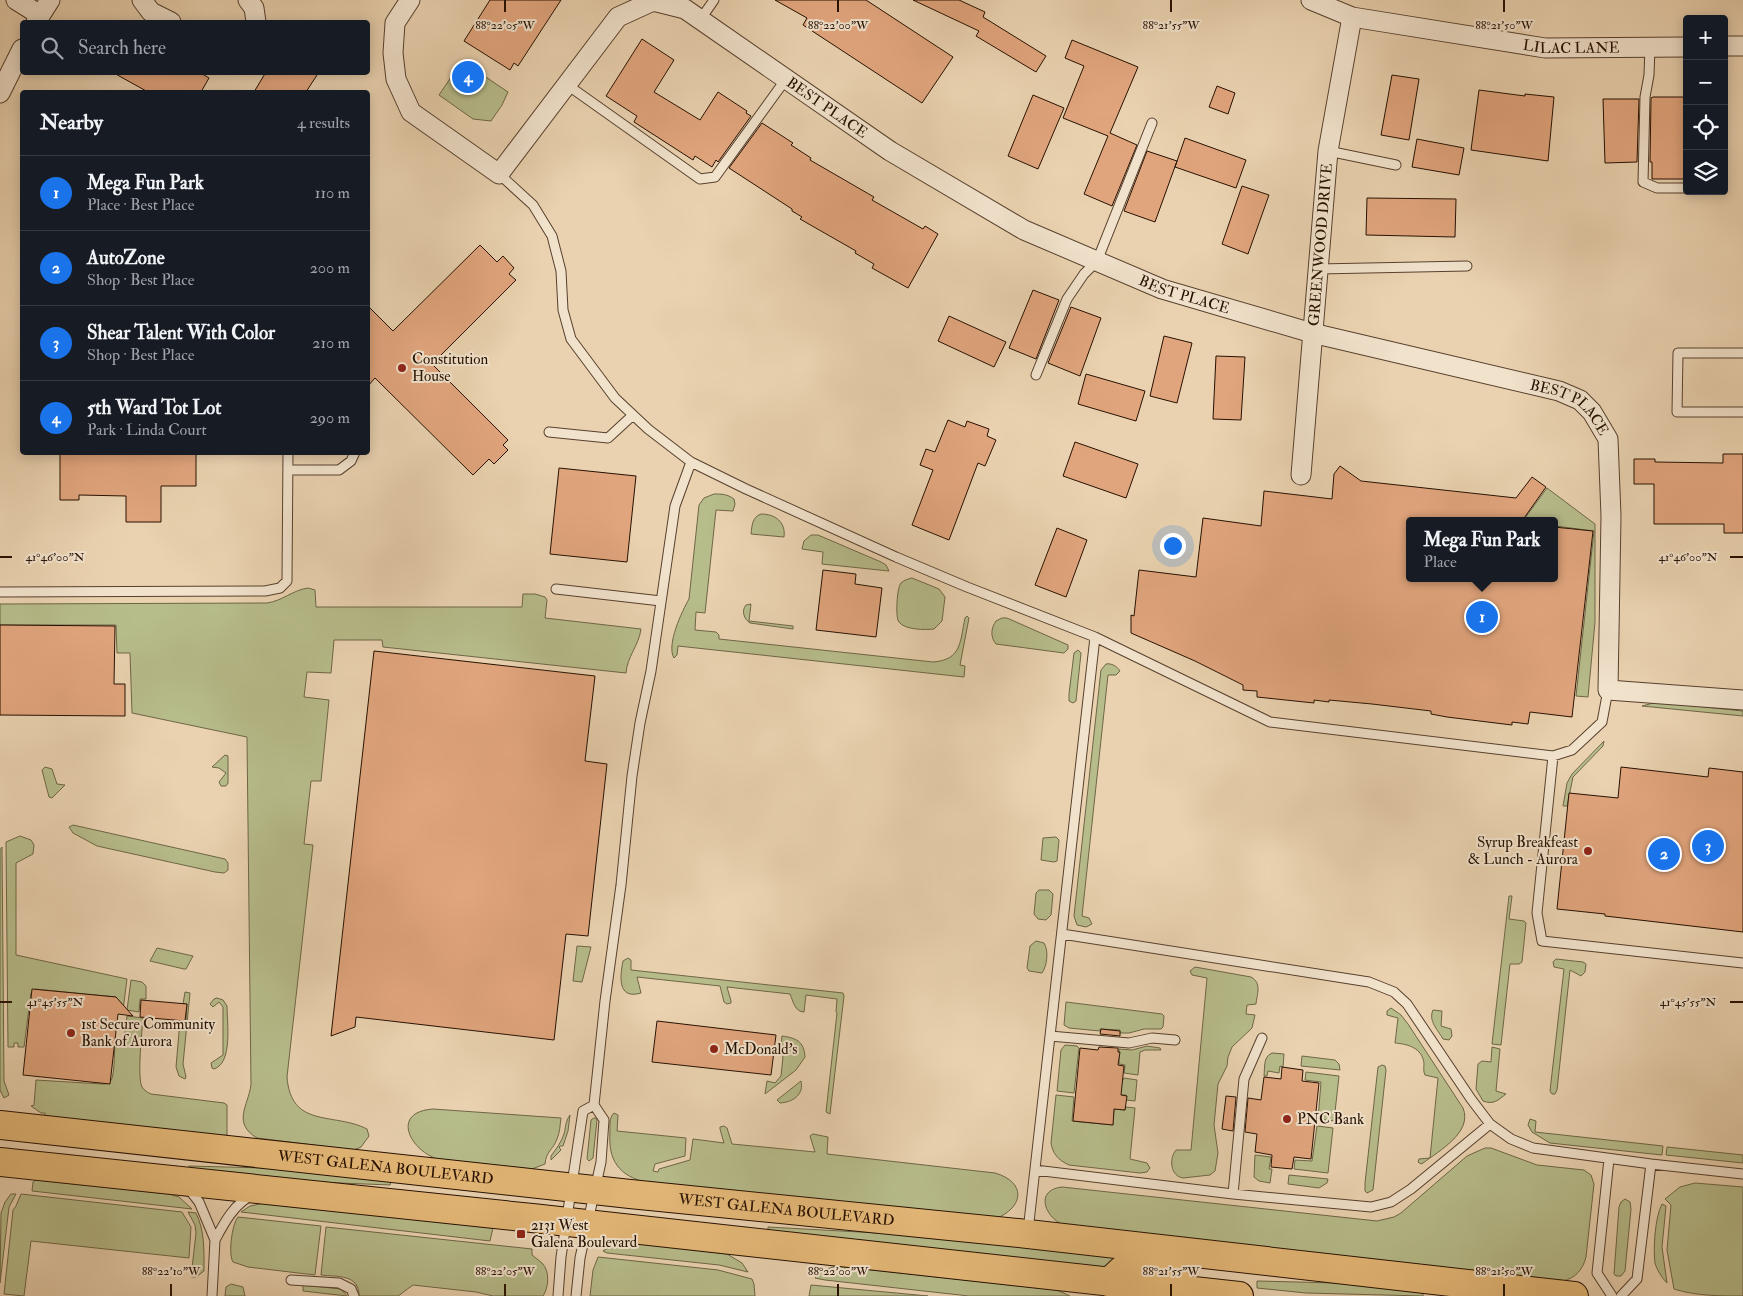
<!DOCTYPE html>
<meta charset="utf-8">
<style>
:root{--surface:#171b24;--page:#242831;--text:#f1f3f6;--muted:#9ea1a6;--line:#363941;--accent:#1a73e8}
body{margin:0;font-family:"IM FELL Double Pica",serif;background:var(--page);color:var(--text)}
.controls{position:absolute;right:15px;top:15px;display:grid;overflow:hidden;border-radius:5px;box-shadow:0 2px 12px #0003}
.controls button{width:45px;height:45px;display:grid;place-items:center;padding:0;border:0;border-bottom:1px solid var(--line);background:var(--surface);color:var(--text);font:25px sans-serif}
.you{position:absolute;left:1172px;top:545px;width:18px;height:18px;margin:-12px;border:4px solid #fff;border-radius:50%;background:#1a73e8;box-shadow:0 0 0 8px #1a73e833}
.badge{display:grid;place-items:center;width:32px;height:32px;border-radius:50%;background:var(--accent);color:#fff;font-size:16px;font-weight:700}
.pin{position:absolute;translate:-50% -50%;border:2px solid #fff;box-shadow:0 1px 5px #0006}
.popup{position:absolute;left:1406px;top:517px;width:152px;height:65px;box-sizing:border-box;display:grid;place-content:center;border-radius:5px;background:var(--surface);filter:drop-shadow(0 1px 4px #0005);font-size:16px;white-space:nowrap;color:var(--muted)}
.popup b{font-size:19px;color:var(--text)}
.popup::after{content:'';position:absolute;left:50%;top:100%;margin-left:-10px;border:10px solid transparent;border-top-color:var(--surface)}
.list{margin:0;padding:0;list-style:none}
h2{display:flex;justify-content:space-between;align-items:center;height:65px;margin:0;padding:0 20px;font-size:21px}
h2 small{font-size:16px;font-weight:400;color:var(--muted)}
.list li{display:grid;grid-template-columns:32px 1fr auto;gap:15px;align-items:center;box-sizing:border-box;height:75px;padding:0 20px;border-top:1px solid var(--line)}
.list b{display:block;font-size:19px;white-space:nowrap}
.list p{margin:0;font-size:16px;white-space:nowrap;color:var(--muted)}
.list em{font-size:16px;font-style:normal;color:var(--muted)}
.icon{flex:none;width:28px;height:28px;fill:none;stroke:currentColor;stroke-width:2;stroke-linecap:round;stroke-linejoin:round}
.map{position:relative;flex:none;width:1743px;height:1296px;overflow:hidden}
.search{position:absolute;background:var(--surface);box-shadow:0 2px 12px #0003;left:20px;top:20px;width:350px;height:55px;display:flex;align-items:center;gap:12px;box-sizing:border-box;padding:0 18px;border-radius:5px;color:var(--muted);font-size:19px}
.panel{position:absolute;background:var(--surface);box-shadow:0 2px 12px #0003;left:20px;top:90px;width:350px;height:365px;border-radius:5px}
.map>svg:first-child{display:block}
.green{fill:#b7bc8b;stroke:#6e6646}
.building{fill:#e1a57d;stroke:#261001}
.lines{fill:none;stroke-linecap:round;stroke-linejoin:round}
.service-casing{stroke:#57402d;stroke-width:11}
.minor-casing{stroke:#57402d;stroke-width:21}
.primary-casing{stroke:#261001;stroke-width:30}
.service{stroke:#f1e2cc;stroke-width:9}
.minor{stroke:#f1e2cc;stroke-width:19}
.primary{stroke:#e5b978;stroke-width:28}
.ticks{fill:none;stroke:#261001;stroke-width:2}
.poi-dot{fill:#8f2418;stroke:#f1e2cc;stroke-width:2}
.labels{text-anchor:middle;stroke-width:4;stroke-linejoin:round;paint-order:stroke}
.street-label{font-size:15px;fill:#261001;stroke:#f1e2cc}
.poi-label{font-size:15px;fill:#261001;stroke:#f1e2cc;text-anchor:start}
.ticks-label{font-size:12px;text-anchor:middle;fill:#261001;stroke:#f1e2cc;stroke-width:4;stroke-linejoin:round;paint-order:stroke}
</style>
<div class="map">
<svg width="1743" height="1296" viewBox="0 0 1743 1296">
<rect width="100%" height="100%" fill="#ead2b0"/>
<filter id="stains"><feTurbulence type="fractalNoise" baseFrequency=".004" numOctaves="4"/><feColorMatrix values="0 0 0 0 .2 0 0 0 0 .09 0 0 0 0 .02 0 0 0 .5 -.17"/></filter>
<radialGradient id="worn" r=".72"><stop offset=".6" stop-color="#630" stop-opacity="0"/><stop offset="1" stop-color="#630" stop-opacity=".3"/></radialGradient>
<!-- green -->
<path class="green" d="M462,61L508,92L502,105L491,121L473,119L439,95Z
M1547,488L1595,524V622L1588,697L1576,696L1594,531L1555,526L1554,521H1525V518Z
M714,494C722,494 727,494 734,499L735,504L733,511L716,510L705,613L696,612L695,630L716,632L719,635V639L933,662C962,660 960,641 965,618L967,616L969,618L960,665L965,666L964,677L678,646L677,655L674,658C666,645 682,611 689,599L699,505L704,498Z
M761,514C775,514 786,522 784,537L751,534C752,526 752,517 761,514Z
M811,535H818L881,562L886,565L889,571L822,564L823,552L802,549L804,541Z
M912,578L939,589L945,597L942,621L934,629C925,630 905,630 899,622C895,618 897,587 901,583C904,580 908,579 912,578Z
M308,588L315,590L316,607H522L523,594H535L545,597L547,600L545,618L641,629C639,645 627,657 626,673L383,647L382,640H334L331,673L307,672L304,697L329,700L321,781H311L304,844L313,845L287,1077C291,1129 334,1112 367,1129L369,1136L361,1147L354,1150L257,1138C232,1123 248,1106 251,1085L247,737L132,713L130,653H117L116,625H0V604L267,603C282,601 293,590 308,588Z
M751,604L749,621L793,626V629L750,623C744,619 741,611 746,605Z
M1002,618H1007L1068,645V649L1064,653L996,644C990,637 991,628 996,621Z
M1078,650L1081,653L1076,701L1073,703L1069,701V694L1074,653Z
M1106,664C1111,663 1117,666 1120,671L1116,675H1108L1082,916L1089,918L1092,924L1086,927L1077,925L1074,916L1101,670Z
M1657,702L1743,711V716L1642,706Z
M1604,741L1603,746L1573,777L1567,806H1563L1567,783L1572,774Z
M225,755L228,756V783L226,786H221L219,782L226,773L219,768L212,767Z
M45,767L52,769L57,784L65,785L52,798L49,797L42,770Z
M73,825L225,859L228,863V870L224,873L215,872L97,846L73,833L69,827Z
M20,836L31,840L34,845L33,854L16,863V955L127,979L123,1010L116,997L35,989L31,993L24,1047H18V1043H14V1047H8L6,842Z
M1056,837L1059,840L1057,861L1054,862L1041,860L1043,838Z
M2,847L4,1081L9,1095L4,1098L0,1090V850Z
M1039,890H1049L1053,894L1051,915L1046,920L1038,919L1034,914L1036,893Z
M1509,896H1512L1509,919L1524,921L1526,923L1522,962L1519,964H1510L1501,1045L1492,1044Z
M1036,941L1044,943C1049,951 1047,966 1042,973L1029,971L1027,968L1030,946Z
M577,946L591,947L582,982L573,981Z
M157,948L193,956L186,969H184L150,961Z
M628,958L631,960V970L843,993L844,996L830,1114L826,1112L837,1013L836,1012L837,999L806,995L804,1012C795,1012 793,1001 790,994L727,987L731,1001V1003L727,1004L724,1002L720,986L637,977L641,993C617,1000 620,976 623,961Z
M1556,959L1583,962L1586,964L1585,972L1581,976L1570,970L1557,1090L1555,1094H1552L1550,1091L1564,969L1554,967L1553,962Z
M1195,967L1251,977C1262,983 1257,994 1256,1004L1247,1005L1246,1014L1255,1015L1252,1028L1232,1047L1228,1057L1227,1066L1218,1084L1214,1125L1218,1153L1215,1171L1210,1175L1183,1178C1170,1176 1169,1158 1176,1150H1191L1207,978L1192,975L1190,971Z
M131,980L142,982L146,986V999H140L139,1012L127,1010Z
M185,992L190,993L183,1064L186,1077L185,1079L179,1076L176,1067L180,1021H186L187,1004H183Z
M217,998L223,1000L227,1006C227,1022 233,1063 214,1069L212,1068L211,1063L223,1055V1007L219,1002L213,1007L210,1004L214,999Z
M1066,1002L1162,1014L1164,1016L1163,1027L1161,1029H1144L1129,1033H1120V1030L1100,1029V1031L1069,1028L1064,1025Z
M1391,1008L1401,1015L1408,1024L1463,1108C1473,1132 1439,1151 1423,1163L1421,1164L1418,1162L1419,1159L1430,1158L1438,1078L1425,1075C1423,1071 1424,1068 1424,1063C1422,1048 1408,1044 1395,1043L1398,1018L1387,1015V1011Z
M1433,1010L1442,1011L1441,1026L1451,1029L1452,1036L1449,1040L1443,1039C1438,1030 1428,1021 1433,1010Z
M127,1016L143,1018C142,1031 137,1077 142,1087C144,1090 148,1093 151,1094L224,1103L227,1105V1135L222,1136L45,1117V1113H41L31,1106L34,1105L36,1080L102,1084C105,1084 108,1084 110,1082C115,1077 114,1052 115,1045L120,1044L124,1040Z
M782,1036C796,1038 804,1041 805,1057L796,1070L765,1094L767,1081L775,1083L781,1076L783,1057L780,1053Z
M1065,1045L1077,1046L1079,1048L1074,1093L1057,1091L1061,1050Z
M1147,1046L1160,1048L1161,1050H1145L1140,1052L1138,1075L1124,1073L1125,1065L1119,1064V1049L1132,1050Z
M1492,1047L1500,1049L1496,1091L1506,1094C1498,1100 1494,1105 1483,1101L1476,1089L1478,1064L1482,1061L1491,1062Z
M1272,1053L1284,1054L1283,1067L1280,1066L1279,1073L1268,1071L1267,1076H1264C1265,1067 1263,1057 1272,1053Z
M1302,1056L1335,1060L1339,1064L1340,1070L1301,1066Z
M1382,1065L1385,1066L1386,1070L1373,1190L1367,1193L1365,1191V1183L1378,1067Z
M1306,1072L1339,1076L1334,1121L1318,1119L1321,1082L1305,1080Z
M1124,1078L1137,1080L1135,1101L1126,1100V1095H1116L1118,1080H1123Z
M801,1081C804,1094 794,1102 780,1103L777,1100Z
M1056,1095L1074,1097L1072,1121L1113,1125L1114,1109L1125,1110L1126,1107L1135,1108L1130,1159L1147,1163L1150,1168L1147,1172L1140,1173L1069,1165C1058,1160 1053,1154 1051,1143Z
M433,1109L561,1118C560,1125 560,1132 557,1139C553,1150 546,1151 545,1164L532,1169L437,1159C409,1149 391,1112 433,1109Z
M614,1113L618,1115L617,1131L686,1138L685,1156L655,1164L653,1171L658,1172L659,1169L690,1160L693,1139L724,1143L720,1129V1127L724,1126L727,1128L732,1144L815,1152L810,1136L813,1134L828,1137L827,1154L995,1173C1026,1182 1025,1207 995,1219L648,1183C619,1176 608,1161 610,1132C610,1125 609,1118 614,1113Z
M570,1115L568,1131L563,1146H560L559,1147L561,1150L551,1160V1156C556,1149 561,1143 564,1134C566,1127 565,1122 570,1115Z
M594,1118H596L597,1120L593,1158L589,1161L587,1159L591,1120Z
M1530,1119L1536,1121L1535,1132L1663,1146L1662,1155L1550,1143L1532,1132L1528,1125Z
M1317,1126L1333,1128L1328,1173L1294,1169L1295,1160L1312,1161Z
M1667,1147L1743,1155V1163L1666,1155Z
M1485,1148H1491L1537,1165L1584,1170L1591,1175L1594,1184L1586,1257C1583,1269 1576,1278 1563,1281L1063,1225C1044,1216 1035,1190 1062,1187L1377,1221L1394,1217L1401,1213L1467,1156Z
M1255,1155L1271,1157L1269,1169H1272L1270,1183L1259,1181L1254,1177Z
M189,1166L303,1169L392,1178L390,1185L266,1180L187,1171Z
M1289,1175L1328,1179L1327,1183L1319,1188L1288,1184Z
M36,1180L169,1194L179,1197L192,1209L32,1191L33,1182Z
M1695,1183L1743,1187V1296C1720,1296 1696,1296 1674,1289L1667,1250L1671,1205L1665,1199L1680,1187Z
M11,1194H16L9,1207L0,1283L1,1213L5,1202Z
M21,1194L182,1212L191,1227L189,1258L31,1241L24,1296L4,1294L13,1210L16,1206Z
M1625,1199L1630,1202L1631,1209L1625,1271L1621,1276H1616L1614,1274L1619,1207L1621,1202Z
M265,1203L493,1228L490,1241L241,1212L250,1206Z
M1662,1204L1666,1206L1662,1247L1667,1283C1662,1278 1657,1270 1655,1263C1653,1249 1655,1217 1662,1204Z
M188,1212L196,1213C205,1231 204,1252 204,1271L196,1277H191L196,1233L195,1225Z
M238,1217L321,1226L315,1275L248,1267L233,1262C228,1254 232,1224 238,1217Z
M326,1227L532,1249V1255C535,1258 539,1260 542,1263C550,1271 549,1287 543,1296H493L476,1292L413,1285L398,1296H359C359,1274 338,1277 321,1275Z
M768,1227L896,1234L1116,1257L1117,1263L1104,1269L768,1234Z
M629,1242L727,1254L742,1263L748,1272L719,1265L607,1253L603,1251L615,1243Z
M598,1257L718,1270L752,1279L754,1284L755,1296H590L593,1270Z
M836,1266L1057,1290L1070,1296H969L825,1280L815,1278L821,1271Z
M1257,1281L1375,1284L1423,1291V1296L1306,1293L1257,1288Z
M231,1284L243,1287L245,1296H225L226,1287Z
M303,1285L341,1289L347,1296L303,1291Z
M811,1285L928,1296H809Z"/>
<!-- building -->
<path class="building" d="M490,0H561L518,66L514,63L510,70L464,41Z
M775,0H866L953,57L922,103L803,25L807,18Z
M913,0H959L985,12L983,17L1046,56L1036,72L976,36L979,31Z
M642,39L674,60L654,92L700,120L718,92L747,111L746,113L751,116L718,162L716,160L712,167L695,156L693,160L634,122L637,116L606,96Z
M1072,40L1138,67L1110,133L1137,145L1112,206L1084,194L1108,136L1063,118L1084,66L1065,58Z
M112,72H199L209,78L201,92H148Z
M266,72H319L306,92H254Z
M1392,75L1419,79L1409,140L1381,135Z
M1217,86L1235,93L1228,114L1209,107Z
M1479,90L1525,96V94L1554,97L1548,161L1471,150Z
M1033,95L1064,108L1038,169L1008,156Z
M1653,97H1687V179H1652V162H1650L1651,98Z
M1603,99H1639L1637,162L1605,163Z
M762,123L793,143L791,145L811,158L810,160L874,197L872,200L923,229L925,226L938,234L908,288L872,268L874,264L855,253L856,251L800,219L802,217L792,211V209L729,168Z
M1185,138L1246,160L1236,188L1175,167Z
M1417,139L1464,148L1459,175L1412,167Z
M1147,151L1177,161L1155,222L1124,211Z
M1242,186L1269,195L1248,254L1222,244Z
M1367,198L1456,199L1455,237L1366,235Z
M480,245L497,262L503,256L514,268L509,274L516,280L432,364L508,440L503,445L508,450L494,464L489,459L473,475L375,378L368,386V306L393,331Z
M1033,290L1059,300L1036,359L1009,348Z
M1071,307L1101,318L1080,376L1048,363Z
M949,316L1006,342L994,367L938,341Z
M1164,336L1192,343L1177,403L1150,396Z
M1216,356L1245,357L1241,420L1213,419Z
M1086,374L1145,391L1136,421L1078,404Z
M948,420L965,427L967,421L989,429L987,436L996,440L985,466L978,463L949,540L912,525L933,470L920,465L926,449L935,452Z
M1075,442L1138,464L1126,498L1063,476Z
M60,452H196V486H161V522H126V496L79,495V500H60Z
M1723,454H1743V533H1724V524H1654V484H1634V459H1655V462L1723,463Z
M1340,466L1361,481L1516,498L1532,477L1546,487L1522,521H1410V578H1554V527L1593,531L1572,717L1530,712L1528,724L1512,722V725L1447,717L1431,714V711L1372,704L1329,700V702L1314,700V703L1257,697V691L1243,690V685L1195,661L1131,633V615L1134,616L1139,570L1196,577L1203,518L1261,526L1264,491L1332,499L1334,474Z
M559,468L636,476L627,562L550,554Z
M1057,528L1087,540L1066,597L1035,585Z
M823,570L856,574L855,584L882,588L876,637L816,630Z
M0,625L115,626L114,684H125V716L0,715Z
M374,651L595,676L585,761L607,764L588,936L566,934L554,1040L356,1017L355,1027L331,1036Z
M1621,767L1708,777L1709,768L1743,772V932L1605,916V914L1557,909L1569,793L1618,798Z
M32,989L116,997L133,1016L118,1014L110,1084L23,1075Z
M141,1000L187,1004L185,1021L140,1017Z
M657,1021L776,1035L771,1075L652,1062Z
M1101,1029L1120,1031V1036L1100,1034Z
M1099,1047L1118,1048V1052H1120L1118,1065L1124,1066L1121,1095L1127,1096L1125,1110L1114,1109L1113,1125L1073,1121L1080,1048L1098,1050Z
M1282,1067L1303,1070L1302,1081L1319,1083L1311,1159L1294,1157L1292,1169L1271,1167L1272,1155L1255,1152L1257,1134L1245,1132L1248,1098L1261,1100L1264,1077L1281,1079Z
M1226,1096L1236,1097L1233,1131L1222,1129Z"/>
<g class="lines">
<defs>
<path id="service" d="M700,20L714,0
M1650,47L1649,75L1645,97L1643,182L1657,188H1687
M566,84L700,179L715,177L786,79
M1328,151L1396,165
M499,174L533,205L552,236L561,271L563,310L571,339L615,398L648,429L691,462L675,506L651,671L640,723L632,776L621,885L605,1001L594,1105L604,1120L601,1162L580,1258L576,1296
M1318,269L1467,266
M1743,353H1678L1677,412H1743
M1036,375L1067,299L1084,274L1097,261L1152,123
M549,432L608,438L633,415
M691,462L746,489L896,557L967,587L1095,637L1270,722L1553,756L1572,750L1602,722L1608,690
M288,470H339L351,461L355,452
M556,589L661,601
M0,592L265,591L280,588L287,581L288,452
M1553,756L1537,913L1542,941L1743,963
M1062,934L1369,982L1394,992L1407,1004L1471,1099L1490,1124L1511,1139L1533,1148L1651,1164L1743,1174
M1050,1036L1129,1043L1152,1038L1175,1040
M1609,1159L1597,1273L1612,1296
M1035,1170L1233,1194L1371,1207L1391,1202L1411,1189L1490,1124
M188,1188L199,1202L215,1240L212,1296
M1233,1194L1244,1079L1262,1038
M1028,1231L1095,637
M215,1240C224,1223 234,1204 252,1195
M291,1280L339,1283L351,1289L354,1296
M558,1296L561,1257L583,1111L594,1105
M1621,1296L1637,1279L1651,1164"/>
<g id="minor">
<path d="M16,0L40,15"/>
<path d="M142,0L151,12L171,22"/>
<path d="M248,0L254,8L256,22"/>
<path id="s1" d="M410,0L395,23L393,53L396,79L411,112L499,174L618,17L653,1L685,9L890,151L1024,230L1162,289L1312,333L1559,391L1580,400L1592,412L1608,439L1611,516L1608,690L1743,700"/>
<path id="s2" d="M1311,0L1352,17L1545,48L1687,47"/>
<path d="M36,22L50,0"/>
<path d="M1724,46H1743"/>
<path d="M0,93L22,49"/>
<path id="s3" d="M1301,475L1328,151L1352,17"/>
</g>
<g id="primary">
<path id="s4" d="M0,1125L630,1194L1028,1234L1574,1296"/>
<path d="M0,1162L532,1218L1239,1296"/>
<path d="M1109,1282L1122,1270L1134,1265L1179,1270"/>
</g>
</defs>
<!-- service casing -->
<use href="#service" class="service-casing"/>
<!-- minor casing -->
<use href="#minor" class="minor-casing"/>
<!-- primary casing -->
<use href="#primary" class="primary-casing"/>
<!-- service -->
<use href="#service" class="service"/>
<!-- minor -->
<use href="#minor" class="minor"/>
<!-- primary -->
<use href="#primary" class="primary"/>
</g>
<!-- ticks -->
<path class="ticks" d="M505,0V12M838,0V12M1171,0V12M1504,0V12M0,557H12M1730,557H1743M0,1002H12M1730,1002H1743M171,1284V1296M505,1284V1296M838,1284V1296M1171,1284V1296M1504,1284V1296"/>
<!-- markers -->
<g class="poi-dot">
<circle cx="402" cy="368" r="5"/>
<circle cx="1588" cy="851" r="5"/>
<circle cx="71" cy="1033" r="5"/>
<circle cx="714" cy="1049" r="5"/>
<circle cx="1287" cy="1119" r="5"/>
<rect x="516" y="1229" width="10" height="10" rx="2.5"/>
</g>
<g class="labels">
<!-- street labels -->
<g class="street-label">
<text dy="5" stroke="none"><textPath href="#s2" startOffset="266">LILAC LANE</textPath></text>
<text dy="5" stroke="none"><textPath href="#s1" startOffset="669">BEST PLACE</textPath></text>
<text dy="5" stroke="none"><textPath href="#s3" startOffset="231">GREENWOOD DRIVE</textPath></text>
<text dy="5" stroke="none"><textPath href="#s1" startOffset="1074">BEST PLACE</textPath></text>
<text dy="5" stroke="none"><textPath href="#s1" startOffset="1479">BEST PLACE</textPath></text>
<text dy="5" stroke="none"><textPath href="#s4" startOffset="388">WEST GALENA BOULEVARD</textPath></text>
<text dy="5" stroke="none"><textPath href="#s4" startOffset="791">WEST GALENA BOULEVARD</textPath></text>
</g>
<!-- poi labels -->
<g class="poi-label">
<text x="412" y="364">Constitution<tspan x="412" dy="17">House</tspan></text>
<text x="1578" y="847" text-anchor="end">Syrup Breakfeast<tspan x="1578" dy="17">&amp; Lunch - Aurora</tspan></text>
<text x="81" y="1029">1st Secure Community<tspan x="81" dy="17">Bank of Aurora</tspan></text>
<text x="724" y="1054">McDonald's</text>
<text x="1297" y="1124">PNC Bank</text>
<text x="531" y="1230">2131 West<tspan x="531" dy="17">Galena Boulevard</tspan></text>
</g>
</g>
<g class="ticks-label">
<text x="505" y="29">88°22'05"W</text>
<text x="838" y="29">88°22'00"W</text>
<text x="1171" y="29">88°21'55"W</text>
<text x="1504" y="29">88°21'50"W</text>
<text x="55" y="561">41°46'00"N</text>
<text x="1688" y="561">41°46'00"N</text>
<text x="55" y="1006">41°45'55"N</text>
<text x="1688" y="1006">41°45'55"N</text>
<text x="171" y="1275">88°22'10"W</text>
<text x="505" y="1275">88°22'05"W</text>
<text x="838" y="1275">88°22'00"W</text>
<text x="1171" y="1275">88°21'55"W</text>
<text x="1504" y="1275">88°21'50"W</text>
</g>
<rect width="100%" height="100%" filter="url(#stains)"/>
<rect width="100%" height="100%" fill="url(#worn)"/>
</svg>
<div class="controls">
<button>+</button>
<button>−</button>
<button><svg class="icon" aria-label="locate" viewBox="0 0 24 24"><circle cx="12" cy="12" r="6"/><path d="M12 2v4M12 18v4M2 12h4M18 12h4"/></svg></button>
<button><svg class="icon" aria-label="layers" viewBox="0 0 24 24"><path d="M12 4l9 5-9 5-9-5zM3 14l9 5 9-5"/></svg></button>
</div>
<div class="you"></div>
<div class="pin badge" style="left:1482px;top:617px">1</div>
<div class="popup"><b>Mega Fun Park</b>Place</div>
<div class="pin badge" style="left:1664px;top:854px">2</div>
<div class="pin badge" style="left:1708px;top:846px">3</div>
<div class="pin badge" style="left:468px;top:77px">4</div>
<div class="search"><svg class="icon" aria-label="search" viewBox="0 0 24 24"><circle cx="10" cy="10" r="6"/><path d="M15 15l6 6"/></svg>Search here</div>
<section class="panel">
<h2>Nearby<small>4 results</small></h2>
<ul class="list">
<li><span class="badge">1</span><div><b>Mega Fun Park</b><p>Place · Best Place</p></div><em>110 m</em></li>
<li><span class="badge">2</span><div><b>AutoZone</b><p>Shop · Best Place</p></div><em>200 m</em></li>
<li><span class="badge">3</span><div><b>Shear Talent With Color</b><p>Shop · Best Place</p></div><em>210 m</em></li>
<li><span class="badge">4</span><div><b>5th Ward Tot Lot</b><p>Park · Linda Court</p></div><em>290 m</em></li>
</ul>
</section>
</div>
